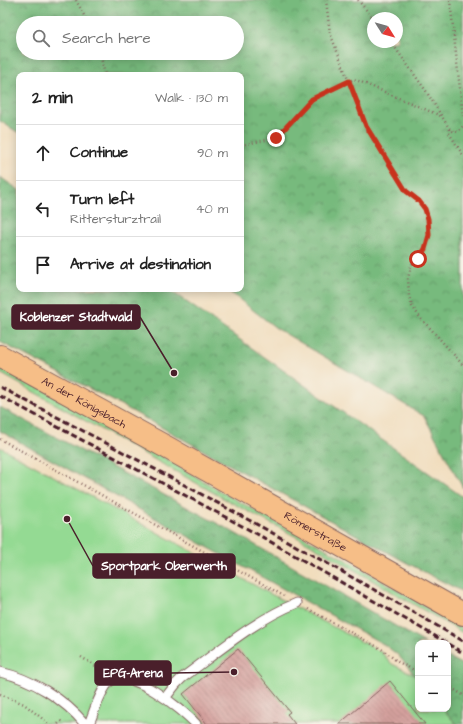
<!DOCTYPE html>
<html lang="en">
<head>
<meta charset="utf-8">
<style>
	body { margin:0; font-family:"Architects Daughter",sans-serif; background:#f6f6f6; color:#222 }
	.controls { position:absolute; right:12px; bottom:12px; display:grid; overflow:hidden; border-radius:8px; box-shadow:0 2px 10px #0003 }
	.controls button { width:36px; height:36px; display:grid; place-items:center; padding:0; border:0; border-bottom:1px solid #e0e0e0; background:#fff; color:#222; font:20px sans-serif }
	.compass { position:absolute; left:367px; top:12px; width:36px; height:36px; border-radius:50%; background:#fff; box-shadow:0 2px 10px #0003; rotate:127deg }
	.stop { position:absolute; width:12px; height:12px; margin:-9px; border:3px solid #c8321e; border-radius:50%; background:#fff }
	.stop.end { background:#c8321e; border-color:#fff; box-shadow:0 1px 4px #0008 }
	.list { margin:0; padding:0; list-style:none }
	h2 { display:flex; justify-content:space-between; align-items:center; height:52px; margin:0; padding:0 16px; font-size:17px }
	h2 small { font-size:13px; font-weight:400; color:#767676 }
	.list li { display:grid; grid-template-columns:26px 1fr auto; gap:12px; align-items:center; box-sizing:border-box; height:56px; padding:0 16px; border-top:1px solid #e0e0e0 }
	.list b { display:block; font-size:15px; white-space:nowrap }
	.list p { margin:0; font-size:13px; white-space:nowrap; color:#767676 }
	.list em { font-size:13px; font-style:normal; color:#767676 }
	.icon { flex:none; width:22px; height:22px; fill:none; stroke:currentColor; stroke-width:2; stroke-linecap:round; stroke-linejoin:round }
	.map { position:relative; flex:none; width:463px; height:724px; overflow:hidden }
	.search { position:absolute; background:#fff; box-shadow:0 2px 10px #0003; left:16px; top:16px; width:228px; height:44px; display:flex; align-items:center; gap:10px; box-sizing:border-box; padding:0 14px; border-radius:22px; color:#767676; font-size:15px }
	.panel { position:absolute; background:#fff; box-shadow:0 2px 10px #0003; left:16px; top:72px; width:228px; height:220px; border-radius:8px }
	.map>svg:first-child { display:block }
	.grass { fill:url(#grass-dots); stroke:#6f7c5f }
	.forest { fill:url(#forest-crowns); stroke:#606c54; fill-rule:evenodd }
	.garden { fill:#94da93; stroke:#6f7c5f }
	.building { fill:url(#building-back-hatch) }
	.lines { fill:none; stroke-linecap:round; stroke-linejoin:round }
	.service-casing { stroke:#84625e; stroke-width:11 }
	.primary-casing { stroke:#84625e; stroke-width:24 }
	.path { stroke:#84625e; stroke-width:2.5; stroke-dasharray:1 3; stroke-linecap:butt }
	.service { stroke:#fff; stroke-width:9 }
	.primary { stroke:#f6be87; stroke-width:22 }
	.rail { stroke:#4a1f2b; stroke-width:3; stroke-dasharray:6 3; stroke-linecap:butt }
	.route { stroke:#c8321e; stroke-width:5 }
	.labels { text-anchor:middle; stroke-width:3; stroke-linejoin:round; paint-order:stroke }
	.street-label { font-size:11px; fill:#4a1f2b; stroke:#f7f3e8 }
	.leader { fill:none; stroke:#4a1f2b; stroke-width:1.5 }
	.callout-dot { fill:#4a1f2b; stroke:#f7f3e8; stroke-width:1.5 }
	.callout { fill:#4a1f2b; stroke:#4a1f2b; stroke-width:1.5 }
	.callout-label { font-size:12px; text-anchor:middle; font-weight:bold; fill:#fff }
</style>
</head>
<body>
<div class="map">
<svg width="463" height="724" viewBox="0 0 463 724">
	<defs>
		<pattern id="grass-dots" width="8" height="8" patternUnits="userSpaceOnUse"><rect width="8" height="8" fill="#94da93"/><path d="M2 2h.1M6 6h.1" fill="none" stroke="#81bb7f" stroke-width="1.8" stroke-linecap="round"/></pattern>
		<pattern id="forest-crowns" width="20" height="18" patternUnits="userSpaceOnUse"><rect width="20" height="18" fill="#77ba7d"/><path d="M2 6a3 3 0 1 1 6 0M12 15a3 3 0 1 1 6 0" fill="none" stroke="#649767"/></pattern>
		<pattern id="building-back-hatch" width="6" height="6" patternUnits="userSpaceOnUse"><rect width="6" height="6" fill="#d4a09d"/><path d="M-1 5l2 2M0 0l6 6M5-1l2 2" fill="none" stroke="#ae8280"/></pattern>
	</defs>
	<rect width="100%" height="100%" fill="#f7f3e8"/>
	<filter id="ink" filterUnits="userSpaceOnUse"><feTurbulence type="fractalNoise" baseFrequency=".025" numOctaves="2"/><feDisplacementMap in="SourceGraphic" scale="8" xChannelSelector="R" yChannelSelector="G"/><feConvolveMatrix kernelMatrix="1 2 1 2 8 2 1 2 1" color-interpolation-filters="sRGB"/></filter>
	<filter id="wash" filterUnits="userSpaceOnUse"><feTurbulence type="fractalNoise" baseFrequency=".012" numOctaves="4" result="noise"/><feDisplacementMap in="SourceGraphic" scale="16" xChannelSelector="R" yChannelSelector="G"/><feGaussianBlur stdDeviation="0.9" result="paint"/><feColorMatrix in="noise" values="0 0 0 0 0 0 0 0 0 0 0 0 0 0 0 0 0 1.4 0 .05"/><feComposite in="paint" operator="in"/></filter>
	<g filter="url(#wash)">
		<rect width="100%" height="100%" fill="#f1ddbd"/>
		<path class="grass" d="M0 366 94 416 225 494 359 567 463 629V633L308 543 223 498 0 373Z"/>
		<path class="forest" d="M0 0H463V488L424 416 276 328 226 289H241V75H19V133L0 121ZM373 18H397V42H373ZM23 23H237V53H23Z
			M0 177 19 190V289H168L463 497V592L409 564 121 405 0 342Z
			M0 407 226 528 425 643H418V679L398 655 385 645 160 521 0 431Z
			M448 657 463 665V724H456L443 709H448Z"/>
		<path class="garden" d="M0 447 267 592 381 652 392 664 413 674 418 679V709H443L456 724H0Z"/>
		<g id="blocks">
			<path class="building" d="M238 649 290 712 287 714 295 724H207L183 694Z
				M390 681 425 724H339Z"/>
		</g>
	</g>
	<g filter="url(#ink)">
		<use href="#blocks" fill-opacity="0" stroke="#84625e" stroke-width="1"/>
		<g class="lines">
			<defs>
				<path id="service" d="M0 672C32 679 64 699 85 724
					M165 698 176 684 182 678C219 651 255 620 297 603
					M89 724C94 712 100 691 109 682 128 665 183 710 196 724"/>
				<g id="primary">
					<path id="s1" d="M0 356 168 448 463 614"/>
				</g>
			</defs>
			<use href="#service" class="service-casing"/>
			<use href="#primary" class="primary-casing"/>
			<path class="path" d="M76 0 88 23
				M326 0 330 33 366 126 406 191 419 201 425 209 428 219 429 235 427 243 422 255 411 265 408 279 409 296 412 306 421 319 430 328 463 365
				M358 0 373 18
				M450 0 463 116
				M391 42 426 91 449 128 453 131 458 132 463 126
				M100 53 105 75
				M449 129V133L463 155
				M241 145 276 138 312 99 354 79 441 116
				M0 439 284 596
				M308 609 383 650 398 662 418 672
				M81 657 104 671
				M448 686 463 695
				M0 694 24 704 49 724
				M58 724 64 719"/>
			<use href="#service" class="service"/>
			<use href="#primary" class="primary"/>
			<path class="rail" d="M0 387C156 469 311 552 463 641
				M0 396 257 534 447 643
				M448 644 463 653"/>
		</g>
	</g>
	<g class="lines" filter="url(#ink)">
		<path class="route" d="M276 138 312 99 349 81 366 126 406 191 419 201 425 209 428 219 429 235 425 249 418 259"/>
	</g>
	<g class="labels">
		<g class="street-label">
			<text dy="4" stroke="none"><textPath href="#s1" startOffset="96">An der Königsbach</textPath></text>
			<text dy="4" stroke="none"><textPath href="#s1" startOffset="361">Römerstraße</textPath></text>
		</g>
	</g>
	<path class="leader" d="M174 373L140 317M67 519L93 566M234 672L171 673"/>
	<g class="callout-dot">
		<circle cx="174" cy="373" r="4"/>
		<circle cx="67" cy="519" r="4"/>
		<circle cx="234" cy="672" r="4"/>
	</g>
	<g class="callout">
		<rect x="12" y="305" width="128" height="24" rx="4"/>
		<rect x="93" y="554" width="142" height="24" rx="4"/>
		<rect x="95" y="661" width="76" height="24" rx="4"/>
	</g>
	<g class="callout-label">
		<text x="76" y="321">Koblenzer Stadtwald</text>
		<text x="164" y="570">Sportpark Oberwerth</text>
		<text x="133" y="677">EPG-Arena</text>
	</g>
</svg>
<div class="controls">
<button>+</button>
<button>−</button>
</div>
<svg class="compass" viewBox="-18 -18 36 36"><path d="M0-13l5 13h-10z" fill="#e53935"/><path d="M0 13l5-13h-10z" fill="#767676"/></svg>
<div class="stop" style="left:418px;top:259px"></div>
<div class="stop end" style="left:276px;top:138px"></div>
<div class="search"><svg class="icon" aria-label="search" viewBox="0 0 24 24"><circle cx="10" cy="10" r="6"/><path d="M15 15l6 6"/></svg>Search here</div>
<section class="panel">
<h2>2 min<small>Walk · 130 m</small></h2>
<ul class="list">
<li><svg class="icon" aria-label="ahead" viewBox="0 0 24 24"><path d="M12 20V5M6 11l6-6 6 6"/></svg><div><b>Continue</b></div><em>90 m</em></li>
<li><svg class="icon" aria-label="left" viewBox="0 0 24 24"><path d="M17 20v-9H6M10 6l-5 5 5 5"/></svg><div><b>Turn left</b><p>Rittersturztrail</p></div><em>40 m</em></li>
<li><svg class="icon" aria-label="arrive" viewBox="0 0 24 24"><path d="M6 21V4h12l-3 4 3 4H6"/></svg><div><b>Arrive at destination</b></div></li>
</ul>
</section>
</div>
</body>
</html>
